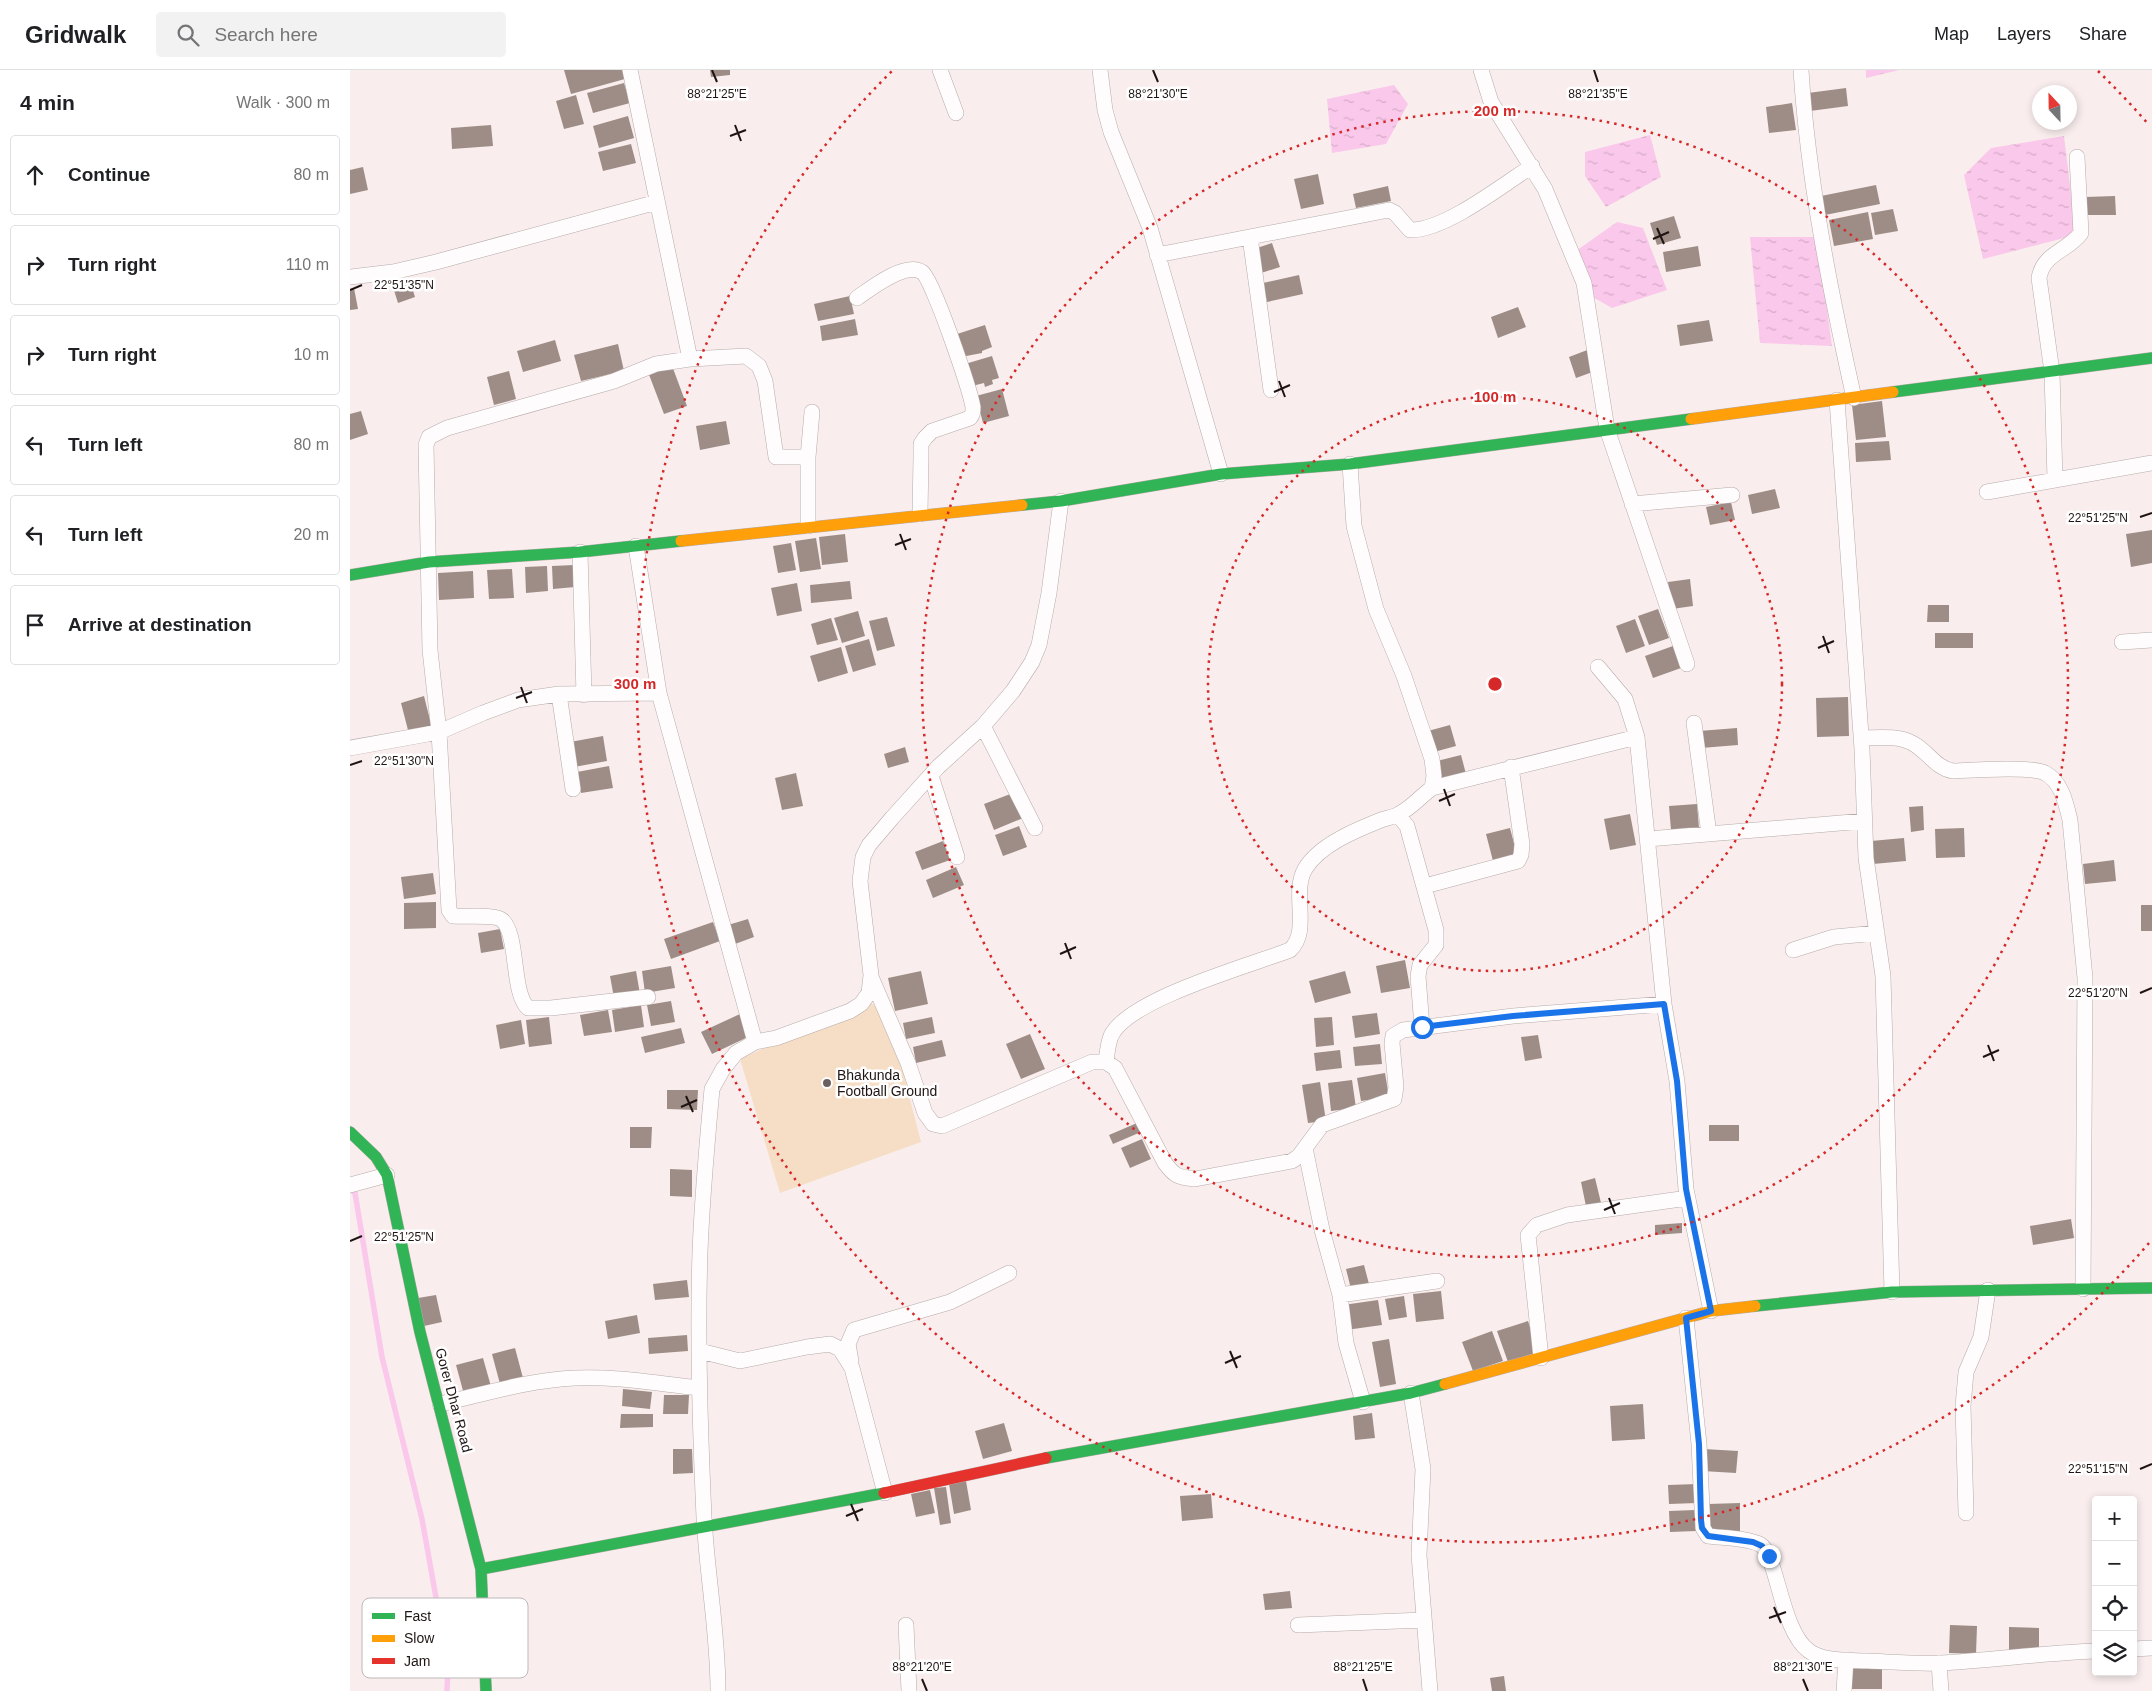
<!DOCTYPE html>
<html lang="en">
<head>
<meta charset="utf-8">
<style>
	body { margin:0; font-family:Helvetica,sans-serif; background:#f2f2f2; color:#202124 }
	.controls { position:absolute; right:15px; bottom:15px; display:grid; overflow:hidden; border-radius:5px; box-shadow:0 2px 8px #0003 }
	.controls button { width:45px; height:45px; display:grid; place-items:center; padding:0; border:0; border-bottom:1px solid #e0e0e0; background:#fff; color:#202124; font:25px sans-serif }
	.compass { position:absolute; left:1682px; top:15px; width:45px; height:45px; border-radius:50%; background:#fff; box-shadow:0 2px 8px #0003; rotate:338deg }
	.stop { position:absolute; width:15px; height:15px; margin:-11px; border:4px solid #1a73e8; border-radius:50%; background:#fff }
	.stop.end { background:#1a73e8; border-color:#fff; box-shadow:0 1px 5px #0008 }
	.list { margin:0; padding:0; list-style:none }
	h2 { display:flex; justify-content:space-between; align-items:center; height:65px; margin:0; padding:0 20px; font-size:21px }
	h2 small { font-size:16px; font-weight:400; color:#757577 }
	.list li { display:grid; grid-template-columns:32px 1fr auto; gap:15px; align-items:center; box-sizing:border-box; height:80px; margin:0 10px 10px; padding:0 10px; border:1px solid #e0e0e0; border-radius:5px }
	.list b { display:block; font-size:19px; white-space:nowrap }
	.list em { font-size:16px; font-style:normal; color:#757577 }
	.icon { flex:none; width:28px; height:28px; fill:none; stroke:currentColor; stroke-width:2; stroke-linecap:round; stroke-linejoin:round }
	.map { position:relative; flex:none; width:1802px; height:1621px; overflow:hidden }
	header { display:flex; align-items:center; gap:30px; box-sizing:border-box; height:70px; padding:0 25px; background:#fff; border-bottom:1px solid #e0e0e0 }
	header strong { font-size:24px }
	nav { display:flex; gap:28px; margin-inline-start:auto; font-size:18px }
	.search { width:350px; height:45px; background:#f2f2f2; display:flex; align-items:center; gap:12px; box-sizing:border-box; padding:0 18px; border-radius:5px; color:#757577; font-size:19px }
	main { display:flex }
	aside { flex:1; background:#fff }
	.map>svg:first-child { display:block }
	.garden { fill:#f6dec6 }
	.water { fill:url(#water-ripples) }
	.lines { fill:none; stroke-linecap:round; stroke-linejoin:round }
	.stream { stroke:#fac8ea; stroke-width:5.5 }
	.building { fill:#9e8d86 }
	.street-casing { stroke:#b6abaa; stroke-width:16 }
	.fast-casing { stroke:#b6abaa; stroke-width:12 }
	.slow-casing { stroke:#b6abaa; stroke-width:12 }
	.jam-casing { stroke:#b6abaa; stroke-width:12 }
	.street { stroke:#fefcfc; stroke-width:15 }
	.fast { stroke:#30b455; stroke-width:11 }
	.slow { stroke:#ff9f0a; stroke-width:11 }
	.jam { stroke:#e5322d; stroke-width:11 }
	.route { stroke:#1a73e8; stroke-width:6 }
	.ticks { fill:none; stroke:#1f1413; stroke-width:2 }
	.ring { fill:none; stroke:#d62828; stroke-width:2.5; stroke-dasharray:2.5 5 }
	.poi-dot { fill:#6b605f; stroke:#fff; stroke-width:2 }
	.labels { text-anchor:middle; stroke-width:5; stroke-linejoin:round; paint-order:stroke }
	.poi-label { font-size:14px; fill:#1f1413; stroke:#fff; text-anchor:start }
	.street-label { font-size:14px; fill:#1f1413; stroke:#fff }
	.key { fill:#fff; stroke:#bcb8b8; stroke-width:1 }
	.key-label { font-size:14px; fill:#1f1413 }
	.ticks-label { font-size:12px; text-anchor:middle; fill:#1f1413; stroke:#fff; stroke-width:5; stroke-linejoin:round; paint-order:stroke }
	.centre { fill:#d62828; stroke:#fff; stroke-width:2.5 }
	.ring-label { font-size:15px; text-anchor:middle; font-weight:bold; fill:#d62828; stroke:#fff; stroke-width:5; stroke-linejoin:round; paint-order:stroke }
</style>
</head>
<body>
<header>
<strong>Gridwalk</strong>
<div class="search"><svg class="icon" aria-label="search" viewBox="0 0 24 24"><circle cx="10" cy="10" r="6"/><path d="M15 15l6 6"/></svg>Search here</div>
<nav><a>Map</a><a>Layers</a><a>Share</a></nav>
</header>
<main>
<aside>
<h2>4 min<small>Walk · 300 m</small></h2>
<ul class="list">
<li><svg class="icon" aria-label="ahead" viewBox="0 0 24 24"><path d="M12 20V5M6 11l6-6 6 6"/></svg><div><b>Continue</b></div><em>80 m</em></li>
<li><svg class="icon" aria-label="right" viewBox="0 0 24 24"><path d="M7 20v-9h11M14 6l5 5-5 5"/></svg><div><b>Turn right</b></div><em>110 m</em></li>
<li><svg class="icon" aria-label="right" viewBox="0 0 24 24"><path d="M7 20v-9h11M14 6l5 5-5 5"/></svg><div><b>Turn right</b></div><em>10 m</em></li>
<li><svg class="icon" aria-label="left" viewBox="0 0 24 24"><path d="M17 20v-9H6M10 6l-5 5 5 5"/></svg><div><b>Turn left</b></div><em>80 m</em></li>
<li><svg class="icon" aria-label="left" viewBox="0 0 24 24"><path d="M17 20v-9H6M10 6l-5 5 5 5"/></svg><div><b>Turn left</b></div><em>20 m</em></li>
<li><svg class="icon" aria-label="arrive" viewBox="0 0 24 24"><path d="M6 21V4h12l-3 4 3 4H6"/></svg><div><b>Arrive at destination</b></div></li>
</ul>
</aside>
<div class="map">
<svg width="1802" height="1621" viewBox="0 0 1802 1621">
	<defs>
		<pattern id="water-ripples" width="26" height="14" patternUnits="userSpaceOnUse" patternTransform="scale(1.25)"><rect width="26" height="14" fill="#fac8ea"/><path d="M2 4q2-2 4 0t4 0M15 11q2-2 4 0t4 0" fill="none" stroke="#d6abc8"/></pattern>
	</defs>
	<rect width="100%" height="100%" fill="#f9eeed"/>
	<path class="garden" d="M509 928 517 929 529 940 537 964 551 994 571 1072 430 1123 390 989 428 972 495 934Z"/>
	<path class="water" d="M1516 0H1549L1516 8Z
		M1044 15 1058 34 1036 74 982 83 977 29Z
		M1300 65 1311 107 1256 137 1235 106V82Z
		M1714 66 1726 165 1633 189 1614 105 1641 78Z
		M1267 152 1293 158 1317 220 1262 238 1234 222 1223 183Z
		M1400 167H1467L1482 276 1410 273Z"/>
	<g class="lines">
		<path class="stream" d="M0 1119 5 1123 32 1287 72 1449 98 1595 97 1621"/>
	</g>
	<path class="building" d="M214 0H280L282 7 221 24Z
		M360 0H380V5L361 7Z
		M274 13 280 33 243 43 237 23Z
		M1496 18 1498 36 1460 41 1458 23Z
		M226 25 234 54 214 59 206 31Z
		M1442 33 1446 60 1419 63 1416 37Z
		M278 46 284 68 249 78 243 56Z
		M141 55 143 76 102 79 101 58Z
		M281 74 286 93 253 101 248 82Z
		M13 97 18 120 0 124V100Z
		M968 104 974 134 951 139 944 109Z
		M1526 115 1530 134 1475 145 1471 126Z
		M1038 116 1041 131 1006 138 1003 124Z
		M1765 126 1766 145H1736L1735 127Z
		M1543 139 1548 161 1525 165 1521 143Z
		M1518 142 1523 169 1484 176 1479 150Z
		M1324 146 1331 168 1307 175 1300 153Z
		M922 173 930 197 911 203 904 179Z
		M1348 176 1351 196 1316 202 1313 182Z
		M949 205 953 224 917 232 913 213Z
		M59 208 65 227 48 233 42 214Z
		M4 218 8 239 0 240V219Z
		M500 226 504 244 468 251 464 234Z
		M1168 237 1176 257 1148 268 1141 247Z
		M505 249 508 265 472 271 470 256Z
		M1359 250 1363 271 1330 276 1327 255Z
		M635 255 642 277 632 281V283L611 287 604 265Z
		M205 270 211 291 173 302 167 281Z
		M268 274 274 301 231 311 224 285Z
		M1240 279 1248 300 1226 308 1219 287Z
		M642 286 649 308 642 310 643 314 635 317 634 313 622 316 615 294Z
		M321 293 337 336 314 344 298 302Z
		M159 301 166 329 144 335 137 307Z
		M652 319 659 346 633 353 626 326Z
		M1532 331 1536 367 1506 370 1502 335Z
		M11 341 18 364 0 370V344Z
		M376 351 380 374 350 380 346 356Z
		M1539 371 1541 390 1506 392 1505 373Z
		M1425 419 1430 438 1402 444 1398 425Z
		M1381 432 1385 450 1360 455 1356 437Z
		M1802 460V493L1781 497 1776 464Z
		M495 464 498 492 472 495 469 467Z
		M466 468 471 499 450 502 445 471Z
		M441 473 446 500 428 503 423 476Z
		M224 495 225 517 203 519 202 496Z
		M197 496 198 521 176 523 175 497Z
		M162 499 164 528 139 529 137 500Z
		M123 501 124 528 89 530 88 503Z
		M1340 509 1343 536 1322 539 1318 512Z
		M500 511 502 529 461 533 460 515Z
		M447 513 452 541 427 546 421 518Z
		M1578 535H1599V552H1577Z
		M1308 539 1319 568 1299 575 1288 546Z
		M508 541 515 566 492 573 484 548Z
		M537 547 545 576 527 581 519 551Z
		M481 548 488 570 467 575 461 554Z
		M1285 549 1295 576 1276 583 1266 556Z
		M1585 563H1623V578H1585Z
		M519 569 526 595 503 602 495 576Z
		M1323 576 1331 598 1303 608 1295 586Z
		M491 577 498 603 468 612 460 586Z
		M74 626 82 658 59 664 51 633Z
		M1498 627 1499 666 1467 667 1466 628Z
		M1100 655 1106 676 1084 682 1078 661Z
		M1387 658 1388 675 1351 678 1349 661Z
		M253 666 257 691 224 697 220 672Z
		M555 677 559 692 538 698 534 684Z
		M1111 685 1116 704 1092 710 1087 691Z
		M259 696 263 718 231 723 227 702Z
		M446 703 453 736 432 740 425 708Z
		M663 723 673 748 644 760 634 734Z
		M1347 734 1349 758 1321 760 1319 736Z
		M1573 736 1574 760 1561 762 1559 737Z
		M1280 744 1286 775 1260 780 1254 749Z
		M669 756 677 777 653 786 645 765Z
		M1160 758 1167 785 1143 791 1136 764Z
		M1614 758 1615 787 1586 788 1585 759Z
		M1554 768 1556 791 1523 794 1521 771Z
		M593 771 600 790 572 800 565 782Z
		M1764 790 1766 811 1735 814 1733 794Z
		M606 797 614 815 583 828 576 810Z
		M83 803 86 824 54 829 51 807Z
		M86 832V858L54 859V833Z
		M1791 835H1802V861H1791Z
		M398 849 404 867 385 874 378 855Z
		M363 852 370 871 321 889 314 869Z
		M150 859 154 879 131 883 128 863Z
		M1055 890 1060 918 1031 923 1026 896Z
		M321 896 325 918 295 923 292 901Z
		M286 901 290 924 264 928 260 906Z
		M571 901 578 934 545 941 538 908Z
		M995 901 1001 923 965 933 959 911Z
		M321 931 325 952 301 956 297 935Z
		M291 935 294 957 265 962 262 940Z
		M258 940 262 962 234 966 230 945Z
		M1027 943 1030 964 1005 968 1002 946Z
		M390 944 400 966 362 984 351 962Z
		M199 947 202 974 179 977 176 950Z
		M582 947 585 963 556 969 553 953Z
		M982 947 984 975 966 977 964 948Z
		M171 950 175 974 150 979 146 955Z
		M331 958 335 973 295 983 291 967Z
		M680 964 695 999 671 1009 656 974Z
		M1188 965 1192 988 1175 991 1171 967Z
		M592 970 596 986 566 993 563 977Z
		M1030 974 1032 994 1005 996 1003 977Z
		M990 980 992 998 966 1001 964 983Z
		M1035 1003 1039 1027 1011 1031 1007 1008Z
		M1002 1010 1006 1038 981 1041 978 1013Z
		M970 1012 976 1051 958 1053 952 1015Z
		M317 1020H348L347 1040 317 1039Z
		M787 1053 791 1062 763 1074 759 1065Z
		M1359 1055H1389V1071H1359Z
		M280 1057H302L301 1078H280Z
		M792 1069 801 1089 780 1098 771 1078Z
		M320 1099 342 1100V1127L320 1126Z
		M1245 1108 1252 1137 1237 1141 1231 1112Z
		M1721 1149 1724 1168 1683 1175 1680 1156Z
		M1332 1153V1163L1305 1165V1155Z
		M1014 1195 1019 1214 1001 1219 996 1199Z
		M337 1210 339 1227 305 1230 303 1214Z
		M1091 1221 1094 1249 1066 1252 1063 1224Z
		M86 1225 92 1252 74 1256 68 1228Z
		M1054 1226 1057 1247 1039 1250 1035 1229Z
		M1028 1230 1032 1255 996 1260 993 1235Z
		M287 1245 290 1263 258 1269 255 1251Z
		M1178 1251 1188 1282 1158 1292 1147 1261Z
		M1142 1261 1153 1291 1123 1301 1112 1272Z
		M337 1265 338 1281 299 1284 298 1268Z
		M1039 1269 1046 1314 1030 1317 1022 1272Z
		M165 1278 173 1308 150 1314 142 1284Z
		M133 1288 142 1320 115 1328 106 1295Z
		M273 1319 302 1322 300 1339 272 1336Z
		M314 1325H339L338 1344H313Z
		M1293 1334 1295 1369 1262 1371 1260 1336Z
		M1022 1343 1025 1368 1005 1370 1003 1346Z
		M271 1344H303V1357L270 1358Z
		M654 1353 662 1381 633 1389 625 1361Z
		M323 1379H342L343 1403 323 1404Z
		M1354 1379 1388 1381 1386 1403 1352 1401Z
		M616 1411 621 1440 604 1444 599 1414Z
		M1347 1414V1433L1319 1434 1318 1415Z
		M596 1417 601 1453 590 1455 584 1418Z
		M580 1420 585 1443 566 1447 561 1424Z
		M861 1424 863 1448 832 1451 830 1426Z
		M1390 1433V1461L1359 1462 1358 1434Z
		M1345 1440 1346 1461 1320 1462 1319 1441Z
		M940 1521 942 1538 915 1540 913 1524Z
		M1600 1555 1627 1556 1626 1584 1599 1583Z
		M1659 1557 1689 1558V1582L1659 1584Z
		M1498 1598H1532V1619H1498Z
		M1154 1606 1156 1621H1142L1140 1608Z"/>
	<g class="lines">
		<defs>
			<path id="street" d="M280 0 340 289
				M590 0 606 43
				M750 0 755 40 761 62 800 158 871 404
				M1131 0 1141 32 1195 119 1234 213 1257 359 1337 594
				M1451 0C1458 110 1480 220 1504 328
				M900 167 921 320
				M807 185 1039 140 1045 143 1060 160C1094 161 1153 115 1182 96
				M0 207 43 202 86 192 307 132
				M507 228C520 219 555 191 572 202 583 209 620 320 623 337 623 342 623 344 620 348L582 361 575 368 571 374V387L570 444
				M1487 330 1512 679 1516 788 1533 906 1542 1222
				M458 387 462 342
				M1705 410 1702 302 1689 208C1693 183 1718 181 1731 163L1727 87
				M1637 422 1802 393
				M1282 434 1382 425
				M286 476 309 623 405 972
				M230 482 234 625
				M1772 572 1802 570
				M1248 597 1275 629 1287 667 1314 934 1327 1011 1336 1119 1361 1241
				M209 624 223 719
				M1344 653 1359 764
				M633 656 685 758
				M1511 668C1527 668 1547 665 1562 673 1578 681 1585 698 1603 701 1623 700 1680 696 1695 703 1712 712 1716 734 1720 750L1735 908 1733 1219
				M0 678 89 662 133 643 168 630 209 624 309 623
				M581 706 607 787
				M1082 718 1287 667
				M1048 745 1057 756 1086 860V875L1070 895 1068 906 1072 957
				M1298 769 1514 751
				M1075 816 1168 791 1171 785 1172 774 1161 697
				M1443 880 1484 867 1527 863
				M521 907 558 993 575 1043 583 1054 592 1056 742 992H756L765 998 815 1093C825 1107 829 1107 845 1109L942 1091 949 1086 972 1055 1044 1029 1046 1017 1042 973 1043 966 1053 960 1163 946 1314 934
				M298 927 201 938H178C161 922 169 865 152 850 145 844 114 847 103 846L99 840 89 662 80 580 76 375 79 367 97 358 264 311 306 294 340 289 396 286 409 296 415 311 426 387H458V456
				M756 992C757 984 758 973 761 966 778 929 901 895 940 880 961 861 941 823 955 799 969 775 1006 760 1031 750 1036 748 1044 747 1049 744 1061 738 1071 726 1082 718L1084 706 1082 689 1054 606 1026 539 1004 456 1000 394
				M955 1078 972 1160 990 1225 996 1273 1013 1332
				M0 1115 37 1105
				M990 1225 1087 1211
				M1336 1248 1349 1374 1353 1458 1358 1466C1373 1468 1399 1468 1411 1475 1427 1485 1431 1561 1459 1581 1474 1592 1499 1590 1518 1591 1542 1592 1566 1594 1590 1593 1642 1590 1694 1583 1746 1581
				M350 1281 390 1291 457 1277 480 1274 490 1279 502 1298 535 1423
				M1191 1288 1178 1165 1187 1155 1217 1145 1338 1128
				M501 1291 498 1274 504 1260 600 1232 659 1203
				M1061 1323 1073 1399 1069 1485 1080 1621
				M90 1334C134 1324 179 1310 225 1308 266 1306 309 1314 350 1318
				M1616 1443 1613 1336 1616 1302 1631 1267 1638 1220
				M556 1555 559 1621
				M948 1555 1074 1550
				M1783 1579 1802 1578
				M1589 1593 1591 1621
				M368 1621C368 1563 357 1505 354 1447 350 1359 347 1270 350 1182 352 1128 357 1073 362 1019L373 999 386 983 405 972 426 968 500 941 511 934 519 923 521 905 510 811 513 787 519 775 542 748 588 697 633 656 663 621 682 592 689 575 699 523 711 431
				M1494 1621 1496 1590"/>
			<path id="fast" d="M1543 322 1802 288
				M672 435 711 431 871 404 1000 394 1341 349
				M0 505 79 492 230 482 331 471
				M0 1062 26 1087 37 1105 70 1262 131 1499 136 1621
				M1405 1236 1542 1222 1802 1218
				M696 1388 1061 1323 1095 1314
				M131 1499 534 1423"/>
			<path id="slow" d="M1341 349 1543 322
				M331 471 672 435
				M1095 1314 1361 1241 1405 1236"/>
			<path id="jam" d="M534 1423 696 1388"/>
		</defs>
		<use href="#street" class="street-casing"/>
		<use href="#fast" class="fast-casing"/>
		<use href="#slow" class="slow-casing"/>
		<use href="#jam" class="jam-casing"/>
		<use href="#street" class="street"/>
		<use href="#fast" class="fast"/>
		<use href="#slow" class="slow"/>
		<use href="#jam" class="jam"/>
	</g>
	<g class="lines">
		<path class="route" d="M1072 957 1163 946 1314 934 1327 1011 1336 1119 1361 1241 1336 1248 1349 1374 1351 1450 1352 1458 1358 1466 1403 1472 1412 1476 1419 1486"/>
	</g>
	<path class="ticks" d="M362 0 367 12M803 0 808 12M1244 0 1248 12M385 55 391 71M380 66 396 60M1307 158 1314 174M1303 169 1319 162M0 220 12 215M929 311 935 327M924 322 940 315M1790 447 1802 443M550 464 556 480M545 475 561 469M1473 566 1479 583M1468 578 1484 571M171 617 177 633M166 628 182 622M0 695 12 691M1094 719 1100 736M1089 731 1105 724M715 873 721 889M710 884 726 877M1790 923 1802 918M1638 975 1644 991M1633 987 1649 980M336 1026 343 1042M331 1037 347 1030M1259 1128 1265 1144M1254 1140 1270 1133M0 1171 12 1166M880 1281 887 1298M875 1293 891 1286M1790 1399 1802 1394M501 1434 508 1451M496 1446 513 1439M1424 1537 1431 1553M1419 1548 1436 1542M572 1609 577 1621M1013 1609 1017 1621M1453 1609 1458 1621"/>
	<g class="ring">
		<circle cx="1145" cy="614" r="287"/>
		<circle cx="1145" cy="614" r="573"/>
		<path d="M1799 1173A860 860 0 1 1 542 1M1748 1A860 860 0 0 1 1799 55"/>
	</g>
	<circle class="poi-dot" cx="477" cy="1013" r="5"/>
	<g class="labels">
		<g class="poi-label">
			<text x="487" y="1010">Bhakunda<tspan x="487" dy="16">Football Ground</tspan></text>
		</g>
		<g class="street-label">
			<text transform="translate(104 1330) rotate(75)" y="5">Gorer Dhar Road</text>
		</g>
	</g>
	<rect x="12" y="1528" width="166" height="80" rx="8" class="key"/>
	<rect x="22" y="1543" width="23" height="6" fill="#30b455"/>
	<rect x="22" y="1565" width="23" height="7" fill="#ff9f0a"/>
	<rect x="22" y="1588" width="23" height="6" fill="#e5322d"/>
	<g class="key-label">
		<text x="54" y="1551">Fast</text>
		<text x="54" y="1573">Slow</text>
		<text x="54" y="1596">Jam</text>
	</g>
	<g class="ticks-label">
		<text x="367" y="28">88°21'25"E</text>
		<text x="808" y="28">88°21'30"E</text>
		<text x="1248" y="28">88°21'35"E</text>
		<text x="54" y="219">22°51'35"N</text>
		<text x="1748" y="452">22°51'25"N</text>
		<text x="54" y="695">22°51'30"N</text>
		<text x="1748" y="927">22°51'20"N</text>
		<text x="54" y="1171">22°51'25"N</text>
		<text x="1748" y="1403">22°51'15"N</text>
		<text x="572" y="1601">88°21'20"E</text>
		<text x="1013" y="1601">88°21'25"E</text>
		<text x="1453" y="1601">88°21'30"E</text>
	</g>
	<circle cx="1145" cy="614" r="8" class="centre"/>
	<g class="ring-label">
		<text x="1145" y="46">200 m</text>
		<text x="1145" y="332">100 m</text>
		<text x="285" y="619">300 m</text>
	</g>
</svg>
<div class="controls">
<button>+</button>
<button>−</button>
<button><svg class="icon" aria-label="locate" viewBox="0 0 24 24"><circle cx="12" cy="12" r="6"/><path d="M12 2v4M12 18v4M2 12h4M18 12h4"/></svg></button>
<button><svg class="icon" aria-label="layers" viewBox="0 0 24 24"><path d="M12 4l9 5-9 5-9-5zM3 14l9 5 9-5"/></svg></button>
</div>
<svg class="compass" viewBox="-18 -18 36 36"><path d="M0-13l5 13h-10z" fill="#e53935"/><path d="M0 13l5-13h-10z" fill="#757577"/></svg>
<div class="stop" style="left:1072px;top:957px"></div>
<div class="stop end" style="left:1419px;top:1486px"></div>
</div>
</main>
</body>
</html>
